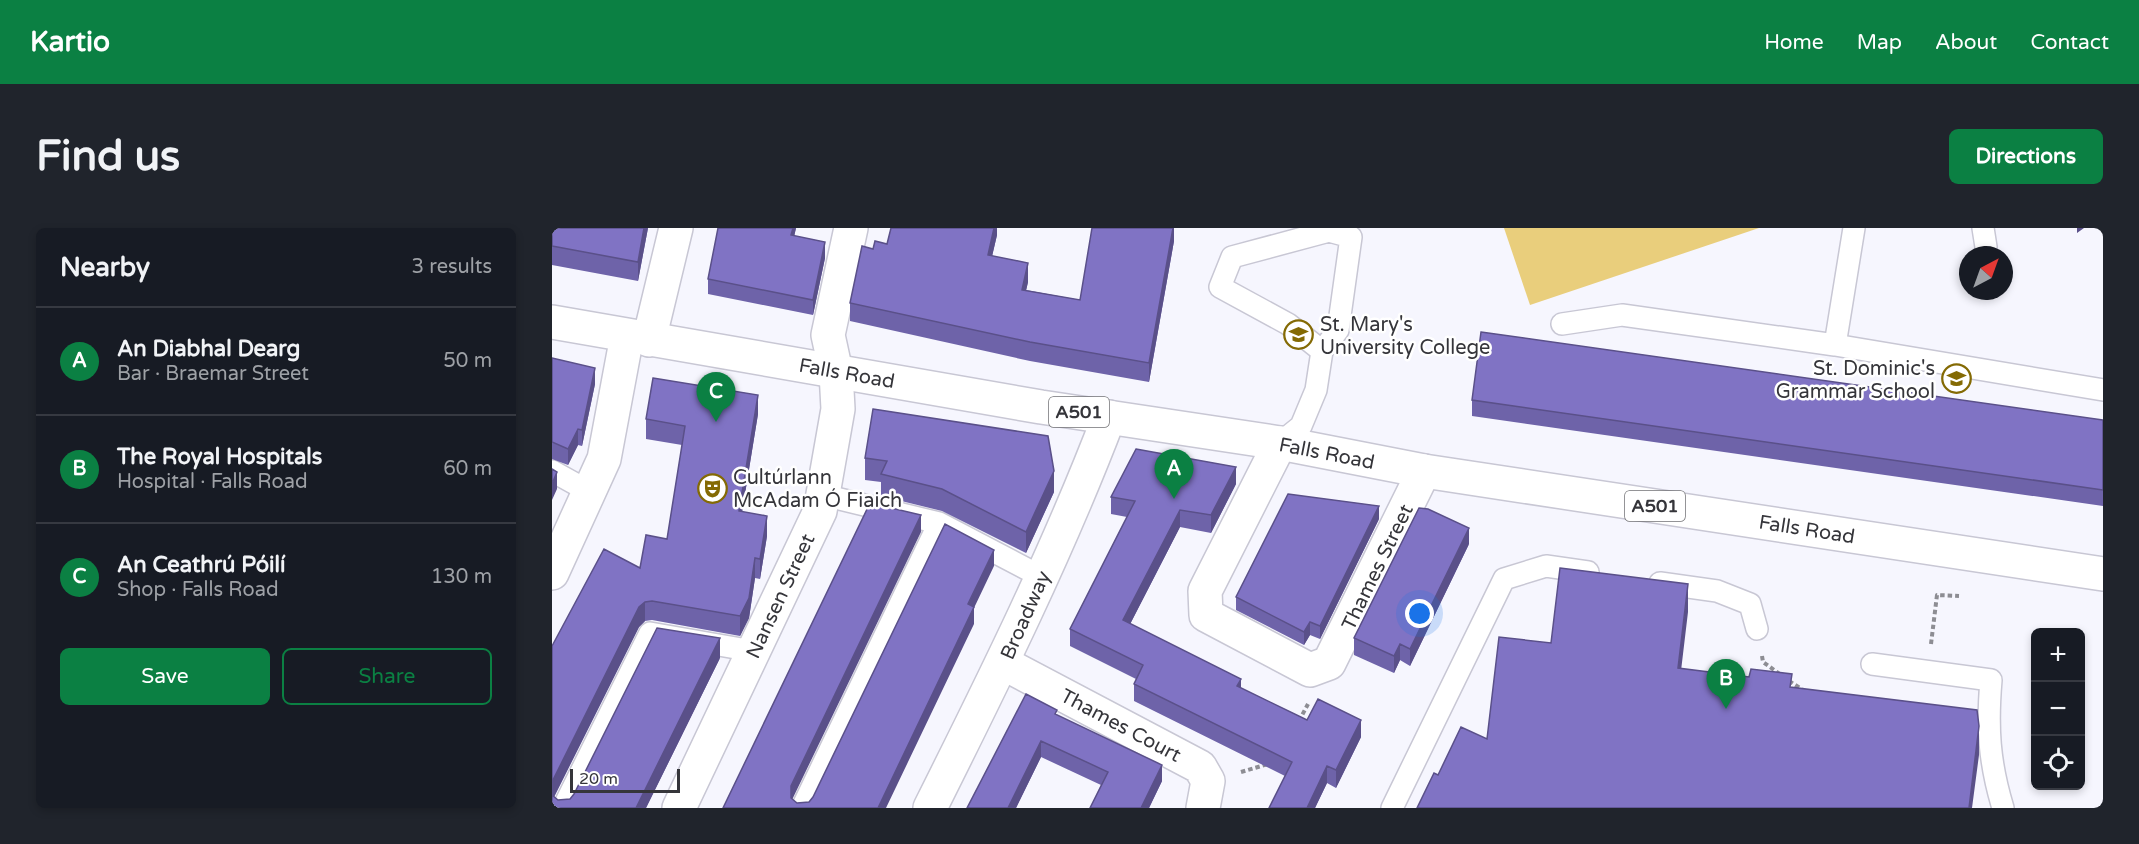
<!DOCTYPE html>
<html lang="en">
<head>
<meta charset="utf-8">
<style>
	body { margin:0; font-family:"Varela Round",sans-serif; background:#20242c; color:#f1f3f6 }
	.controls { position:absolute; right:18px; bottom:18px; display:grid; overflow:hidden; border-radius:9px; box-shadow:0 3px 9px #0003 }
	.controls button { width:54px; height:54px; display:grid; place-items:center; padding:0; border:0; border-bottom:2px solid #363941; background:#171b24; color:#f1f3f6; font:30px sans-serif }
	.compass { position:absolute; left:1407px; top:18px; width:54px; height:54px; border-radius:50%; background:#171b24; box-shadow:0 3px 9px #0003; rotate:41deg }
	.scale { position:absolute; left:18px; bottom:15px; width:110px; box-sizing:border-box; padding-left:6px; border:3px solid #35353a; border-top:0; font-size:16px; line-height:21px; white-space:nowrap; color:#35353a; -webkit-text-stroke:4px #fff; paint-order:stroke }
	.you { position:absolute; left:868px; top:386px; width:21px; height:21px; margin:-15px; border:4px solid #fff; border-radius:50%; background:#1a73e8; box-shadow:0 0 0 9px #1a73e833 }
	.badge { display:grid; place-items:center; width:39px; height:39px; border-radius:50%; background:#0b8043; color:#fff; font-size:20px; font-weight:700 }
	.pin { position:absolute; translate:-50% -50px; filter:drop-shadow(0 2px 3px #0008) }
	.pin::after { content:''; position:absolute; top:32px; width:21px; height:18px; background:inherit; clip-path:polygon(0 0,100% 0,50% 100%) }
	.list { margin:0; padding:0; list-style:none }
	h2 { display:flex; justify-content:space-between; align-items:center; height:78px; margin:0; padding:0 24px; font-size:26px }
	h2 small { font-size:20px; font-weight:400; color:#9ea1a6 }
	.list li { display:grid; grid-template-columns:39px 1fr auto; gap:18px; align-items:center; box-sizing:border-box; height:108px; padding:0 24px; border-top:2px solid #363941 }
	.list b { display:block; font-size:22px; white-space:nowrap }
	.list p { margin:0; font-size:20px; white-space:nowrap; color:#9ea1a6 }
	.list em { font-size:20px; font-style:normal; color:#9ea1a6 }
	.actions { display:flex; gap:12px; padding:18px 24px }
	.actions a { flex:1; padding:14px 0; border:2px solid #0b8043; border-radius:9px; text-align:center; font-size:21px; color:#0b8043 }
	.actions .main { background:#0b8043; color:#fff }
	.icon { flex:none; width:33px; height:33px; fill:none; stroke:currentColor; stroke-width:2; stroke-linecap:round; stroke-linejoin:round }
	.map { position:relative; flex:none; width:1551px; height:580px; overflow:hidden; border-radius:9px }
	header { display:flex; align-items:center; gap:36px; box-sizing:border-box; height:84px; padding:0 30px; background:#0b8043; color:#fff }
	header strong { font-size:28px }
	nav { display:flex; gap:33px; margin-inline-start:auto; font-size:21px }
	.intro { display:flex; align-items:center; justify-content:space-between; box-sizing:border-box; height:144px; padding:0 36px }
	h1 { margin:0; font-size:42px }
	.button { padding:15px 27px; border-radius:9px; background:#0b8043; color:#fff; font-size:21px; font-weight:700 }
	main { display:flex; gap:36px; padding:0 36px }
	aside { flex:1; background:#171b24; border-radius:9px; box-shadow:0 3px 9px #0003 }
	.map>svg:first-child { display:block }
	.green { fill:#e9ce7c }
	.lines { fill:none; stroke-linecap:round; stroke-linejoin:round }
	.service-casing { stroke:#c8c7d4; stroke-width:24 }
	.minor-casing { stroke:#c8c7d4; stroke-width:36 }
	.tertiary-casing { stroke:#c8c7d4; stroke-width:36 }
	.primary-casing { stroke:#c8c7d4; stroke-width:36 }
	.path { stroke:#8d8d93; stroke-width:4; stroke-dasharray:4.5 3; stroke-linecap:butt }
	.service { stroke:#fff; stroke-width:21 }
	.minor { stroke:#fff; stroke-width:33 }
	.tertiary { stroke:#fff; stroke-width:33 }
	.primary { stroke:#fff; stroke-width:33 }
	.wall { fill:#6e63a9 }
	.shaded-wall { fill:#5a5089 }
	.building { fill:#8073c4; stroke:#5a5089; stroke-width:1.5 }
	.labels { text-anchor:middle; stroke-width:5; stroke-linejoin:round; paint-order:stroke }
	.shield { fill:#fff; stroke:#727275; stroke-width:1.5 }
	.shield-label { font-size:18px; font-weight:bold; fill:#35353a }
	.poi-label { font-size:20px; fill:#35353a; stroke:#fff; text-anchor:start }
	.street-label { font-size:20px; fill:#35353a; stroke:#fff }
</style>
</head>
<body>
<header>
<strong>Kartio</strong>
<nav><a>Home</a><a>Map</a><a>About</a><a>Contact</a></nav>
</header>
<div class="intro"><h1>Find us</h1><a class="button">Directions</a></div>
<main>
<aside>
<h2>Nearby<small>3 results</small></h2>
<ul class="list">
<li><span class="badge">A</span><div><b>An Diabhal Dearg</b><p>Bar · Braemar Street</p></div><em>50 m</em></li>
<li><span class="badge">B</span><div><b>The Royal Hospitals</b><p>Hospital · Falls Road</p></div><em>60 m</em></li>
<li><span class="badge">C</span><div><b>An Ceathrú Póilí</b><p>Shop · Falls Road</p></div><em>130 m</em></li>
</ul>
<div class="actions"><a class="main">Save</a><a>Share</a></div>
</aside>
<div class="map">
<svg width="1551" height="580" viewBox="0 0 1551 580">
	<rect width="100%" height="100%" fill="#f6f6fe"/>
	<path class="green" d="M952 0H1207L978 77Z"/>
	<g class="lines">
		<defs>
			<path id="service" d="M1431 0 1434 19
				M1010 96 1070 87 1283 117 1551 162
				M1283 117 1302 0
				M728 215 749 198 764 162 770 123 786 102 799 9 777 3 680 29 668 59 736 96 770 123
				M0 243 38 264
				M271 267 387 295 490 349
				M1108 355 1165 363 1198 376 1205 401
				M1320 436 1439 452C1435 499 1437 534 1451 580
				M11 580 98 405 201 423
				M250 580 387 295
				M840 580 952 351 994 338 1036 344"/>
			<path id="minor" d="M97 112 124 0
				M728 215 653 363 654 387 758 442 777 435 872 243
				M0 345 52 231 75 108
				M451 435 648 539 656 553 651 580
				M127 580 268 283 286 181 284 144 276 107 299 0"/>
			<path id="tertiary" d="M378 580C442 452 506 323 557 189"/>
			<path id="primary" d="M0 94 489 179 728 215 872 243 1551 346"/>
		</defs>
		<use href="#service" class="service-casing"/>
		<use href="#minor" class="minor-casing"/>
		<use href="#tertiary" class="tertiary-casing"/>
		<use href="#primary" class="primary-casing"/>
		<path class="path" d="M1379 416 1385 367 1407 368
			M1210 428 1211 434 1229 447
			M1237 453 1251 462
			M747 493 756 476
			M689 544 716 536"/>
		<use href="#service" class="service"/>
		<use href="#minor" class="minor"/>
		<use href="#tertiary" class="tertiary"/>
		<use href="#primary" class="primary"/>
	</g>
	<path class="wall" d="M0 0H96L86 53 0 37Z
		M166 0H244L242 8 273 30 261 87 156 66V51Z
		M445 0V7L440 28 476 54 474 62 528 72 622 0V13L597 154 478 133 298 93V75L321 21 335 16Z
		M0 130 43 156 30 218 26 217 16 237 0 231Z
		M920 172 1551 192V278L920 188Z
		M321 181 502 264 474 325 390 283 329 268V254L313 252V230Z
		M206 186 190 284 215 308 208 351 203 350 197 390 188 408 100 392 93 393 87 399 2 569 6 572 18 571 168 430 94 580H0V418L88 340 115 311 130 217 94 211V191Z
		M684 256 659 305 628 299 578 396 689 460 755 492 809 509 784 560 775 555 763 580H717L733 548 582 473V456L584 451 518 418V401L575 289 559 286V269Z
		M827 291 768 411 758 407 752 417 684 382V369Z
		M917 316 858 438 848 432 842 445 802 427V410Z
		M505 487 610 553 597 580H538L549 557 489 529 464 580H415Z"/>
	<path class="shaded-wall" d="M92 0H96L86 53V34Z
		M241 0H244L239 23V7Z
		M442 0H445V7L436 46V27Z
		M621 0H622V13L597 154V135Z
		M1525 0H1532L1525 5Z
		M273 14V30L261 87V72Z
		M476 35V54L470 81V62Z
		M43 140V156L30 218V202Z
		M206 167V186L187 303V283Z
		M26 201V217L16 237V221Z
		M684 239V256L659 305V287Z
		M502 243V264L474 325V304Z
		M5 244V261L0 272V256Z
		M827 278V291L768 411V398Z
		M628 282V299L571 410V392Z
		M369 287V304L239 574V558Z
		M215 288V308L208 351V331Z
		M917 300V316L858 438V421Z
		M442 322V338L422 380V396L334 580H326L416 376Z
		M203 330V350L197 390 188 408V388Z
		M1136 356V384L1126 468V440Z
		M93 374V393L87 399 0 573V554L87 379Z
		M758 394V407L752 417V404Z
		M168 410V430L94 580H84Z
		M848 416V432L842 445V428Z
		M689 451V468L685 458Z
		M809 492V509L784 560V542Z
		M1427 498V527L1420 580H1417Z
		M489 513V529L464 580H456Z
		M610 537V553L597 580H589Z
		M775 538V555L763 580H755Z"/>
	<path class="building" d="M0 0H92L86 34 0 18Z
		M166 0H241L239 7 273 14 261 72 156 51Z
		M339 0H442L436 27 476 35 470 62 528 72 540 0H621L597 135 478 114 298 75 310 18 321 21 323 13 335 16Z
		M929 104 1551 192V262L920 172Z
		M0 130 43 140 30 202 26 201 16 221 0 214Z
		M101 150 206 167 187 283 215 288 208 331 203 330 197 370 188 388 100 373 93 374 87 379 0 554V418L52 321 88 340 94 307 115 311 133 198 94 191Z
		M321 181 496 208 502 243 474 304 390 261 329 246 335 233 313 230Z
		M584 221 684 239 659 287 628 282 571 392 689 451 685 458 755 492 766 471 809 492 784 542 775 538 755 580H717L740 534 582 456 591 437 518 401 583 273 559 269Z
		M0 241 5 244 0 256Z
		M736 266 827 278 768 398 758 394 752 404 684 369Z
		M318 275 369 287 239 558V570L245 575 257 574 261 569 393 296 442 322 416 376 422 379 326 580H171Z
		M867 280 876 281 917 300 858 421 848 416 842 428 802 410Z
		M1008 340 1136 356 1126 440 1197 449 1199 441 1240 446 1238 459 1425 482 1427 498 1417 580H865L882 545 886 547 909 499 935 511 947 409 999 415Z
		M105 400 168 410 84 580H0V564V567L6 572 18 571 22 566Z
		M474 466 505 482 503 486 610 537 589 580H538L556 544 489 513 456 580H415Z"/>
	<defs>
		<symbol id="university-ring" viewBox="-11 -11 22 22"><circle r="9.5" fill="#fff" stroke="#846a04" stroke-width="1.5"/><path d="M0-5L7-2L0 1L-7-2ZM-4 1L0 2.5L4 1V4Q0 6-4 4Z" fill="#846a04"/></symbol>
		<symbol id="school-ring" viewBox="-11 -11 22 22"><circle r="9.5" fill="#fff" stroke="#846a04" stroke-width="1.5"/><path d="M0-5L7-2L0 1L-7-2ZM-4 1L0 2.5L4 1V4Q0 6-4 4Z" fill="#846a04"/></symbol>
		<symbol id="theatre-ring" viewBox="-11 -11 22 22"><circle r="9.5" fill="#fff" stroke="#846a04" stroke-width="1.5"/><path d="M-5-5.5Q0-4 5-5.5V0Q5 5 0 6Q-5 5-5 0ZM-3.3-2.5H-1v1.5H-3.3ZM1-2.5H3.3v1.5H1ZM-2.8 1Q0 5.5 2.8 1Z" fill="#846a04"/></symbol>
	</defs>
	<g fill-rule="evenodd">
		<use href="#university-ring" x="730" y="90" width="33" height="33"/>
		<use href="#school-ring" x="1388" y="134" width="33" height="33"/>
		<use href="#theatre-ring" x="144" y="244" width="33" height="33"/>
	</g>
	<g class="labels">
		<g class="shield">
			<rect x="497" y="169" width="60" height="30" rx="4.5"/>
			<rect x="1073" y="263" width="60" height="30" rx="4.5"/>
		</g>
		<g class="shield-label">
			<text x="527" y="190">A501</text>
			<text x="1103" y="284">A501</text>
		</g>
		<g class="poi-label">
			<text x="768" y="103">St. Mary's<tspan x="768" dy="23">University College</tspan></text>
			<text x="1383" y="147" text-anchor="end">St. Dominic's<tspan x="1383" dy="23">Grammar School</tspan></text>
			<text x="181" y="256">Cultúrlann<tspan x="181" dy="23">McAdam Ó Fiaich</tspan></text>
		</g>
		<g class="street-label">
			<text transform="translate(295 145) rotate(10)" y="7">Falls Road</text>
			<text transform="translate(775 225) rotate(11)" y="7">Falls Road</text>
			<text transform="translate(1255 301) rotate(9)" y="7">Falls Road</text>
			<text transform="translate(825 339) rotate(-64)" y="7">Thames Street</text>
			<text transform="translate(228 368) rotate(-65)" y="7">Nansen Street</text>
			<text transform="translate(473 387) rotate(-66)" y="7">Broadway</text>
			<text transform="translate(569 497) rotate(28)" y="7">Thames Court</text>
		</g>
	</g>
</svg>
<div class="controls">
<button>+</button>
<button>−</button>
<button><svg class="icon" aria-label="locate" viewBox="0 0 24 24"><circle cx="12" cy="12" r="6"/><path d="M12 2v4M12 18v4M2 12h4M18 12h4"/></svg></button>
</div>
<svg class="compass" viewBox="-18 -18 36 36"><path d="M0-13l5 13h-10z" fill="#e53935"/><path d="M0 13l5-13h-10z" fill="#9ea1a6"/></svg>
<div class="scale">20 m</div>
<div class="you"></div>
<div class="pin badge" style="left:622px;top:271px">A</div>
<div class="pin badge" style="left:1174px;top:481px">B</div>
<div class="pin badge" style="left:164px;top:194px">C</div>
</div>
</main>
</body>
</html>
